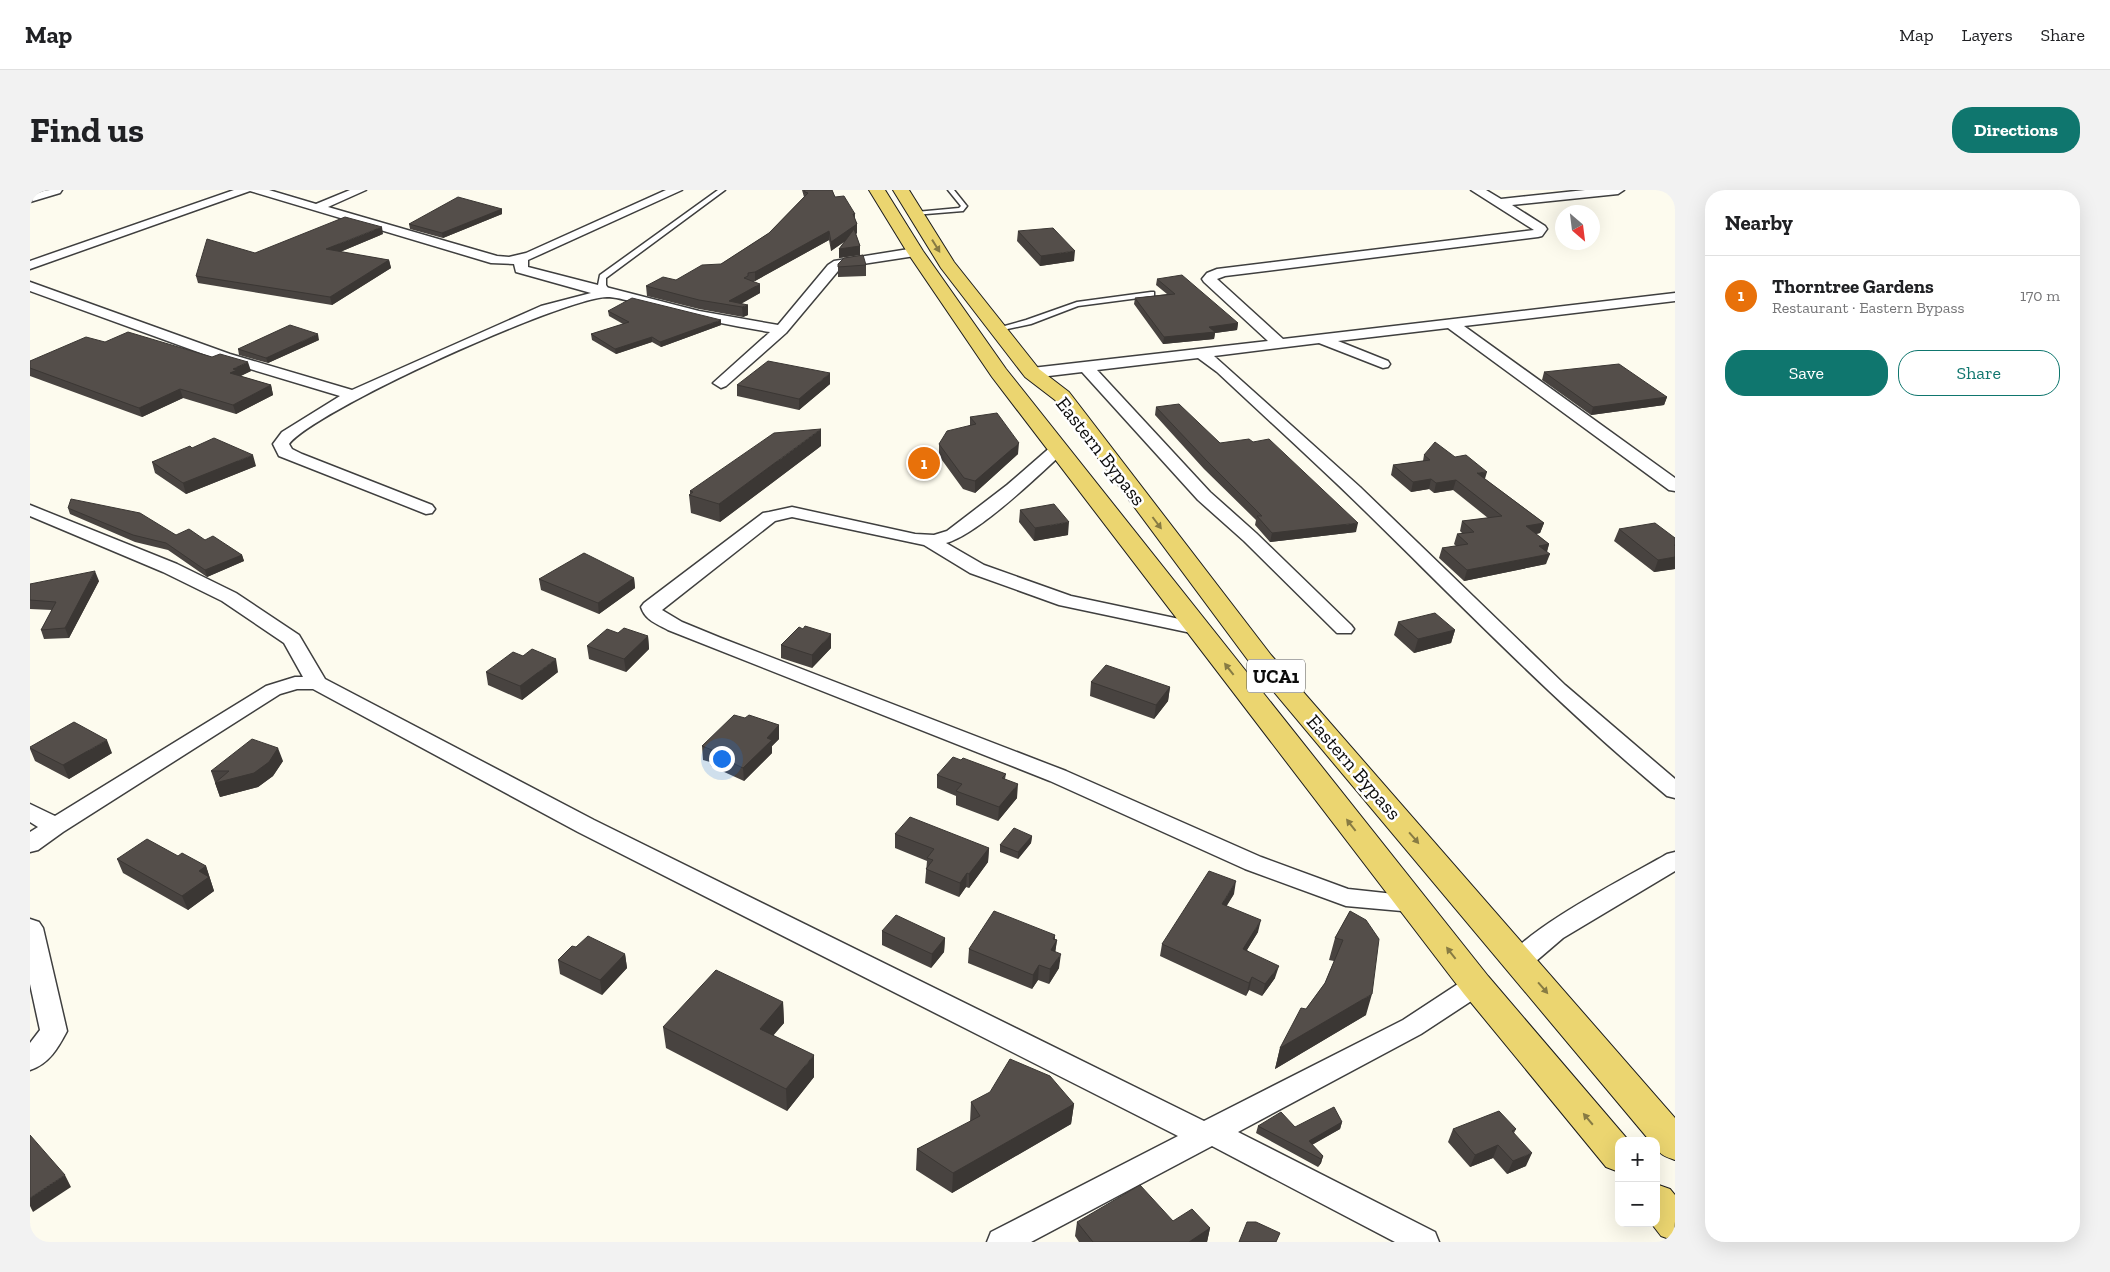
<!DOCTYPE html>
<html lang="en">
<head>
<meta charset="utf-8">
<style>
	body { margin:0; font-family:"Zilla Slab",serif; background:#f2f2f2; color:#202124 }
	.controls { position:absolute; right:15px; bottom:15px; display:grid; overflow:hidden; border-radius:10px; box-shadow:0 5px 20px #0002 }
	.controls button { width:45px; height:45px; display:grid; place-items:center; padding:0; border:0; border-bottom:1px solid #e0e0e0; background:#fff; color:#202124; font:25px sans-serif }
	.compass { position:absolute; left:1525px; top:15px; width:45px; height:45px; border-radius:50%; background:#fff; box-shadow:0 5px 20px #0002; rotate:152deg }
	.you { position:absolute; left:691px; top:568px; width:18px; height:18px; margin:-12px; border:4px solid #fff; border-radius:50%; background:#1a73e8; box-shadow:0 0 0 8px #1a73e833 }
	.badge { display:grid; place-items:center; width:32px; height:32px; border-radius:50%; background:#0f766e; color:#fff; font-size:16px; font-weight:700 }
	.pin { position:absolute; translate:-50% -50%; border:2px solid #fff; box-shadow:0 1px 5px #0006 }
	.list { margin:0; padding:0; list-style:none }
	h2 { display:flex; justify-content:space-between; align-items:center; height:65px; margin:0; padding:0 20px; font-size:21px }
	h2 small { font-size:16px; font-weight:400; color:#757577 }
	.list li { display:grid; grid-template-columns:32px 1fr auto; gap:15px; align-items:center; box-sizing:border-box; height:80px; padding:0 20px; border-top:1px solid #e0e0e0 }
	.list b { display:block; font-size:19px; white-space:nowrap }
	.list p { margin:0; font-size:16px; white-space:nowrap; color:#757577 }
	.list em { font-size:16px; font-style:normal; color:#757577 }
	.actions { display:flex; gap:10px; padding:15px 20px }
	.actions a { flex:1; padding:11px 0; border:1px solid #0f766e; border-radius:20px; text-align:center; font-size:18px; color:#0f766e }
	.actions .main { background:#0f766e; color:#fff }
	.map { position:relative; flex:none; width:1645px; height:1052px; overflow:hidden; border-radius:20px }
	header { display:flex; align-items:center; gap:30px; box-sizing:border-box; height:70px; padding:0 25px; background:#fff; border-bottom:1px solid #e0e0e0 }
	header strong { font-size:24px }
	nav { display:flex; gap:28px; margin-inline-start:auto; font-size:18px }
	.intro { display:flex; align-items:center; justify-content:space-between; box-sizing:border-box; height:120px; padding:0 30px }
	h1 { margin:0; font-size:35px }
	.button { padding:12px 22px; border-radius:20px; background:#0f766e; color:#fff; font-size:18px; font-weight:700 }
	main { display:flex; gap:30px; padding:0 30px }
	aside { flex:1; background:#fff; border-radius:20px; box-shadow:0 5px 20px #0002 }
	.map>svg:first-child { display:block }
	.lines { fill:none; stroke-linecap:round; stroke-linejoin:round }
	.lane-casing { stroke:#3f3f3f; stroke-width:3 }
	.street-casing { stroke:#3f3f3f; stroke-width:3 }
	.primary-casing { stroke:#1d1d1d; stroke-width:2 }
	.lane { fill:#fff; fill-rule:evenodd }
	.street { fill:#fff; fill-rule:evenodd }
	.primary { fill:#ebd570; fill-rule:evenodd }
	.wall { fill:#484340 }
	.shaded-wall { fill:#3b3734 }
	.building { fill:#544e4a; stroke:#3b3734 }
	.oneway { fill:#877b43 }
	.labels { text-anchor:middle; stroke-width:5; stroke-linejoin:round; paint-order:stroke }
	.shield { fill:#fff; stroke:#555; stroke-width:1 }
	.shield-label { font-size:19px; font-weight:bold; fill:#0c0c0c }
	.street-label { font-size:20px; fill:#0c0c0c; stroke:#fff }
</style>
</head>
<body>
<header>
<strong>Map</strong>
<nav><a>Map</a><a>Layers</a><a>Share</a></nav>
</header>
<div class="intro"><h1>Find us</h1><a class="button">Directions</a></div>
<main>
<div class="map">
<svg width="1645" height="1052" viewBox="0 0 1645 1052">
	<rect width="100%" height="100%" fill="#fdfbee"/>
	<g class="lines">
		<defs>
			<path id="lane" d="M688 0H695L576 88V95L581 103 574 105 568 95 570 85Z
				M918 0H924L936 15 937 16 933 21 884 25 883 24 886 22 929 18 931 16Z
				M1121 102H1124V106L1048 116 1001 134 968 141 964 139 996 130 1047 112Z"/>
			<path id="street" d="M14 0H32L30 3 0 12V4Z
				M204 0H239L286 14 320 0H336L298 17 467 66 479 67 496 63 636 0H652L498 70V77L669 121 748 135 798 75 804 71 885 58 891 62 885 66 813 77 808 81 756 143 696 196 691 198 683 193 740 142C704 136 668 129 632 120 617 117 592 107 577 107 533 108 285 220 259 254L262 259 272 264 402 315 405 319 402 323 396 324 249 266 243 254 252 242 310 206 190 170 0 101V92L200 164 322 200 511 116 561 103 486 82 484 74 461 73 220 1 0 79V71Z
				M1441 0H1456L1471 9 1555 0H1594L1588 4 1482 15 1515 36 1517 39 1512 46 1508 47 1195 86 1187 89 1253 149 1645 103V111L1434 136 1645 288V301L1639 300 1418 138 1308 151 1358 171 1360 174 1358 177 1353 178 1289 153 1184 166 1330 297 1535 495 1645 589V608L1637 606C1530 517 1434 418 1335 321 1287 274 1236 228 1187 182L1168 168 1067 180 1180 302 1226 343 1321 435 1324 439 1321 443H1307L1214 351 1168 310 1052 182 1002 188 994 183 1002 178 1238 151 1174 92 1172 89 1177 83 1187 79 1504 40Z
				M1029 253 1035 255 1037 258 1035 261C1009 285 947 345 916 353L954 375 1041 406 1173 434 1176 438 1173 442 1166 444 1029 415 940 383 894 355 762 327 745 331 632 420 652 432 691 448 1036 581 1231 667 1318 699 1392 707 1395 713 1392 719 1383 722 1316 716 1215 679 1020 591 638 440C627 434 615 430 611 417L614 413 733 323 739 322 762 317 885 344 904 345 917 341 977 295 1023 255Z
				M0 315 147 374 206 403 269 445 295 489 564 630 1174 931 1373 830 1437 788 1446 785 1455 788 1459 795 1455 802 1391 844 1208 942 1405 1042 1409 1052H1365L1182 956 1001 1052H957L961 1042 1148 946 548 642 283 499H267L250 504 33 642 8 660 0 662V642L8 637 0 632V614L25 626 236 496 265 487H273L254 453 192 411 133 382 0 326Z
				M1645 662V681L1533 748 1498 778 1489 781 1480 778 1476 771C1494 739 1601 685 1637 664Z
				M0 729 9 732 13 738 37 841C28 858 19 874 0 880V853L10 840 0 794Z"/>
			<path id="primary" d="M839 0H855L893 61 976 179 1458 786 1599 951H1589V982L1576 977 1434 804 962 187 877 62Z
				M863 0H879L924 72 1009 179 1039 202 1241 465 1645 928V970C1634 966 1626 964 1626 951H1620L1223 477 1025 210 995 187 911 78Z
				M1626 994 1640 999 1645 1005V1051L1631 1046 1621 1033H1626Z"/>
		</defs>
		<use href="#lane" class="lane-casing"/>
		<use href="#street" class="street-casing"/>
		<use href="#primary" class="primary-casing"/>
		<use href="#lane" class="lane"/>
		<use href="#street" class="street"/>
		<use href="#primary" class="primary"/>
	</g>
	<path class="wall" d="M772 0H802L805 7 825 24V29L827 34V43L826 44 830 56V65L809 68V59L815 51 801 61 799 50 725 91H723L730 103 711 114 718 125 713 127 669 119 617 106 616 96 646 90 691 74 739 43 774 7Z
		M472 19V24L413 48 380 39 379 34Z
		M988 41 1044 71 1010 76 987 51Z
		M353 44 310 62 359 70 361 78 302 115 168 93 166 86Z
		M808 74 836 75V86L808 87Z
		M1127 89 1208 133 1207 140 1185 143 1184 149 1133 154 1104 114 1105 108 1137 104 1126 95Z
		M578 121 691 135 631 157 622 152 586 164 562 150 561 144 593 134 579 126Z
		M289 150 238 173 209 165 208 159Z
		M75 152 221 181 210 186 241 195 243 205 206 224 153 208 112 227 0 186V171Z
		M1514 182 1637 207 1634 215 1561 225 1512 190Z
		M800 194 769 220 707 206V195Z
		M1126 217 1190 253 1326 342 1240 352 1225 335 1226 330 1174 279 1125 225Z
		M940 227 988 264 945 303 933 299 909 266V254L940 235Z
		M791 256 690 332 661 323 659 305 660 304V301Z
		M162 258 226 276 156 304 125 283 122 272Z
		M1394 265 1455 289 1514 333 1510 343 1506 344 1519 354 1517 362 1516 374 1434 391 1409 368 1412 358 1426 356 1424 354 1427 344 1432 343 1430 341 1432 331 1458 328 1423 300 1404 303 1399 299 1381 302 1361 285 1363 275 1393 271Z
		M38 318 146 345 175 350 212 365 214 371 177 387 138 360 105 352 40 324Z
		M990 320 1038 345 1004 351 989 332Z
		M1589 339 1645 348V379L1624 382 1584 351Z
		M604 388 605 398 569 424 511 400 509 389Z
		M69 391 39 448 14 449 11 440 22 420 0 419V394Z
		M1368 432 1425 440 1421 453 1384 463 1364 445Z
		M773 439 801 458 782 478 751 468V455Z
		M618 446 619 459 596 482 559 469 557 456Z
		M456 482H528L492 510 458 495Z
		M1061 492 1140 497 1138 511 1124 529 1060 506Z
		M715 528 749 535V549L742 556V563L714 591 681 576 680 572 673 570 672 556Z
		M0 557 82 563 39 589 5 571 0 559Z
		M931 570 976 584 975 589 987 608 968 631 926 615V606L907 598V585Z
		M253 571 243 586 228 597 190 607 181 581Z
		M865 644 959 658 958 672 939 698 936 697 929 707 895 693 897 671 865 658Z
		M1002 646 1001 653 988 669 970 662V655Z
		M148 666 176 676 184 701 158 720 93 683 87 669Z
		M1204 704 1196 716 1228 742 1217 760 1245 788 1232 806 1219 800 1216 806 1130 766 1132 754Z
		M1320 721 1336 825 1245 879 1250 858 1276 819 1295 793 1304 771 1299 770 1305 748Z
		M852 741 915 748 914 762 901 778 852 755Z
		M1025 745V749L1027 750 1025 762 1029 778 1019 794 1008 790 1002 799 938 773 939 759Z
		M546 757 595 764 597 778 572 805 530 784 528 770Z
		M753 812 754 833 743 845 784 887 757 921 636 858 633 837Z
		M941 912 1044 914 1041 934 922 1003 886 980 887 959 940 932Z
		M1312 932 1310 939 1282 955 1293 966 1291 973 1288 977 1226 943 1228 936 1265 937Z
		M1423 939H1486L1484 943 1496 976 1477 984 1463 968 1440 977 1418 952Z
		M1143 1031 1180 1038 1177 1052H1049L1045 1046 1047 1032Z"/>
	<path class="shaded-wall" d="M472 19V24L413 48 412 43Z
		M827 34V43L801 61V52Z
		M352 37 353 44 298 67 296 59Z
		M799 41V50L725 91V82Z
		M830 56V65L809 68V59Z
		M1045 61 1044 71 1010 76 1011 66Z
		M359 70 361 78 302 115 300 107Z
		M730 94V103L706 116 699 111Z
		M718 115V125L713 127 712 117Z
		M691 130V135L631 157 630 152Z
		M1208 133 1207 140 1185 143 1184 149 1133 154 1134 147 1179 137Z
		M288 144 289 150 238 173 236 168Z
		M622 147V152L586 164 585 159Z
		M218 172 221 181 209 187 200 183 203 179Z
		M800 183V194L769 220V209Z
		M241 195 243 205 206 224 203 215Z
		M150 199 153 208 112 227 109 218Z
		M1637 207 1634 215 1561 225 1563 217Z
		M791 239V256L690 332 689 314Z
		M989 253 988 264 945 303V291Z
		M223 265 226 276 156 304 153 293Z
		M1457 282 1454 292 1447 283Z
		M1401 289 1399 299 1381 302 1383 292Z
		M1426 290 1423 300 1404 303 1406 293Z
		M1039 332 1038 345 1004 351 1005 338Z
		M1328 333 1326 342 1240 352 1242 343Z
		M1514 333 1510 343 1493 347 1496 336Z
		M1519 354 1516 364 1509 356Z
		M1520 364 1516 374 1434 391 1437 380Z
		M212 365 214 371 177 387 175 380Z
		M1645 367V379L1624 382 1628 370Z
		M65 381 69 391 39 448 35 438Z
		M604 388 605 398 569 424 568 413Z
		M1425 440 1421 453 1384 463 1388 449Z
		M801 444V458L782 478V465Z
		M618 446 619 459 596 482 594 469Z
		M526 469 528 482 492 510 490 496Z
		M1140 497 1138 511 1124 529 1126 515Z
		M749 535V549L742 556V563L714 591 713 578 737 548Z
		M77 550 82 563 39 589 33 575Z
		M248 558 253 571 243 586 228 597 190 607 185 593Z
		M988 594 987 608 968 631 969 617Z
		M1002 646 1001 653 988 669V662Z
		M959 658 958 672 939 698V684Z
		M176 676 184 701 158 720 152 706 169 681Z
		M937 683 936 697 929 707 930 693Z
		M1206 691 1204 704 1190 727 1192 714Z
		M1231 730 1228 742 1210 771 1213 759Z
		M1025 745 1024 754 1027 750 1025 764 1021 760 1023 749Z
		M915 748 914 762 901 778 902 764Z
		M595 764 597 778 572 805 570 790Z
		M1031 764 1029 778 1019 794 1020 779Z
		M1009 775 1008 790 1002 799 1003 785Z
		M1249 776 1245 788 1232 806 1235 794Z
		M1222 787 1219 800 1216 806 1219 793Z
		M1342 804 1336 825 1245 879 1250 858Z
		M753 812 754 833 731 860 730 839Z
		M784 865V887L757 921 756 899Z
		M1044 914 1041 934 922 1003 923 983Z
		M1312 932 1310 939 1276 958 1279 951Z
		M1468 955 1463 968 1440 977 1445 965Z
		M1502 963 1496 976 1477 984 1483 971Z
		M1293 966 1291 973 1288 977 1291 969Z
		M35 985 41 997 3 1022 0 1016V1008Z
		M1180 1038 1177 1052H1159Z"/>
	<path class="building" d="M774 0H802L805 7 814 6 825 24H823L827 34 801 52 799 41 725 82 718 83V86L714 88 730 94 699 111 718 115 712 117 669 110 616 96 633 87 646 90 672 75 691 74 739 43 778 3 775 2Z
		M428 7 472 19 412 43 379 34Z
		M315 27 352 37 296 59 359 70 300 107 166 86 177 49 225 63Z
		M1023 38 1045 61 1011 66 988 41Z
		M824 39 830 56 809 59Z
		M833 65 836 75 808 77V74L814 68Z
		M1152 85 1208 133 1179 137 1185 142 1134 147 1105 108 1145 104 1127 89Z
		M602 108 691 130 630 152 622 147 585 159 561 144 599 132 578 121Z
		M260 135 288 144 236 168 208 159Z
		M98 142 182 167 190 164 218 172 203 179 207 180 200 183 241 195 203 215 150 199 109 218 0 178V171L56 147 75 152Z
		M738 171 800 183 769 209 707 195Z
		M1589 174 1637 207 1563 217 1514 182Z
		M1149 214 1190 253 1219 249 1223 252 1239 249 1328 333 1242 343 1227 326H1232L1176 270 1126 217Z
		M967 223 989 253 945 291 934 288 909 254 917 241 946 234 940 227Z
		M791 239 689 314 659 305 663 302 660 301 744 243Z
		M184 248 223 265 153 293 122 272 160 256 162 258Z
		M1405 252 1425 267 1436 265 1457 282 1447 283 1514 333 1496 336 1519 354 1509 356 1520 364 1437 380 1412 358 1438 354 1427 344 1444 342 1432 331 1472 326 1426 290 1406 293 1401 289 1383 292 1363 275 1400 270 1394 265Z
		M41 309 110 323 146 345 159 339 175 350 183 346 212 365 175 380 136 353 103 345 38 318Z
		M1024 314 1039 332 1005 338 990 320Z
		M1625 333 1645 348V355H1644L1645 356V367L1628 370 1589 339Z
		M554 363 604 388 568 413 509 389Z
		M65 381 35 438 11 440 26 412 0 410V394Z
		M1405 423 1425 440 1388 449 1368 432Z
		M775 436 801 444 782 465 751 455 769 437 773 439Z
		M594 438 618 446 594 469 557 456 577 439 588 443Z
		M502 459 526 469 490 496 456 482 483 462 493 466Z
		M1076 475 1140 497 1126 515 1061 492Z
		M704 525 715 528 719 525 749 535 737 548 742 550 713 578 680 562 682 560 672 556Z
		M44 532 77 550 33 575 0 558V557Z
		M222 549 248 558 239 572 224 583 185 593 199 581H181Z
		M923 567 931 570 933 568 976 584 972 588 988 594 969 617 926 601 932 594 907 585Z
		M880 627 959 658 939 684 937 683 930 693 896 679 903 670 897 668 904 659 865 644Z
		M984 638 1002 646 988 662 970 655Z
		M117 649 148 666 152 663 176 676 169 681 179 687 152 706 87 669Z
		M1179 681 1206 691 1192 714 1231 730 1213 759 1249 776 1235 794 1222 787 1219 793 1132 754Z
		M964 721 1025 745 1023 749 1027 750 1021 760 1031 764 1020 779 1009 775 1003 785 939 759Z
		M1320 721 1336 730 1349 749 1342 804 1250 858 1271 818 1276 819 1295 793 1313 750 1305 748Z
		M866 725 915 748 902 764 852 741Z
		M558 746 595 764 570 790 528 770 542 756 546 757Z
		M686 780 753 812 730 839 784 865 756 899 633 837Z
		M980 869 1020 886 1044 914 923 983 887 959 950 926 941 912 960 902Z
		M1304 917 1312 932 1279 951 1293 966 1291 969 1228 936 1251 922 1265 937Z
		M1469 921 1486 939 1482 941 1502 963 1483 971 1468 955 1445 965 1423 939Z
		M0 945 35 985 0 1008Z
		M1110 995 1143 1031 1162 1019 1180 1038 1159 1052H1063L1047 1032Z
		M1217 1032H1226L1250 1043 1246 1052H1209Z"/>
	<defs><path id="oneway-solid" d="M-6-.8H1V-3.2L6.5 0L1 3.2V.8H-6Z" transform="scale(1.25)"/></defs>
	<g class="oneway">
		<use href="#oneway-solid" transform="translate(906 56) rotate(58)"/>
		<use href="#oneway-solid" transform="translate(1127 333) rotate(53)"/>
		<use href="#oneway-solid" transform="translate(1199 479) rotate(-128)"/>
		<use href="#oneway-solid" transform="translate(1321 635) rotate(-128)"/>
		<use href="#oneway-solid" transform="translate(1384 648) rotate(49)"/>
		<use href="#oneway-solid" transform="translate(1421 763) rotate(-128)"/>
		<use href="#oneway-solid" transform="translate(1513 798) rotate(49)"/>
		<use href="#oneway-solid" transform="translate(1558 929) rotate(-130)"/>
	</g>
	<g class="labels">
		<rect class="shield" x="1217" y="469.5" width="58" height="33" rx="4"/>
		<g class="shield-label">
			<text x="1246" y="493">UCA1</text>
		</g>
		<g class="street-label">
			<text transform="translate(1071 261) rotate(52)" y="7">Eastern Bypass</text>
			<text transform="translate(1324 577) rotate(49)" y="7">Eastern Bypass</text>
		</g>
	</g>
</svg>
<div class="controls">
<button>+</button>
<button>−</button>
</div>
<svg class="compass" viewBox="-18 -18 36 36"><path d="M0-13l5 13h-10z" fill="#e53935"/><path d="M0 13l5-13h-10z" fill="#757577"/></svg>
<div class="you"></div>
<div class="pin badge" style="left:894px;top:273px;background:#e8710a">1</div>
</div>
<aside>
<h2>Nearby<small></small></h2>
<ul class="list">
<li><span class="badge" style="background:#e8710a">1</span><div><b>Thorntree Gardens</b><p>Restaurant · Eastern Bypass</p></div><em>170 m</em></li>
</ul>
<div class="actions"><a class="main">Save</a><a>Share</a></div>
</aside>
</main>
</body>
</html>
